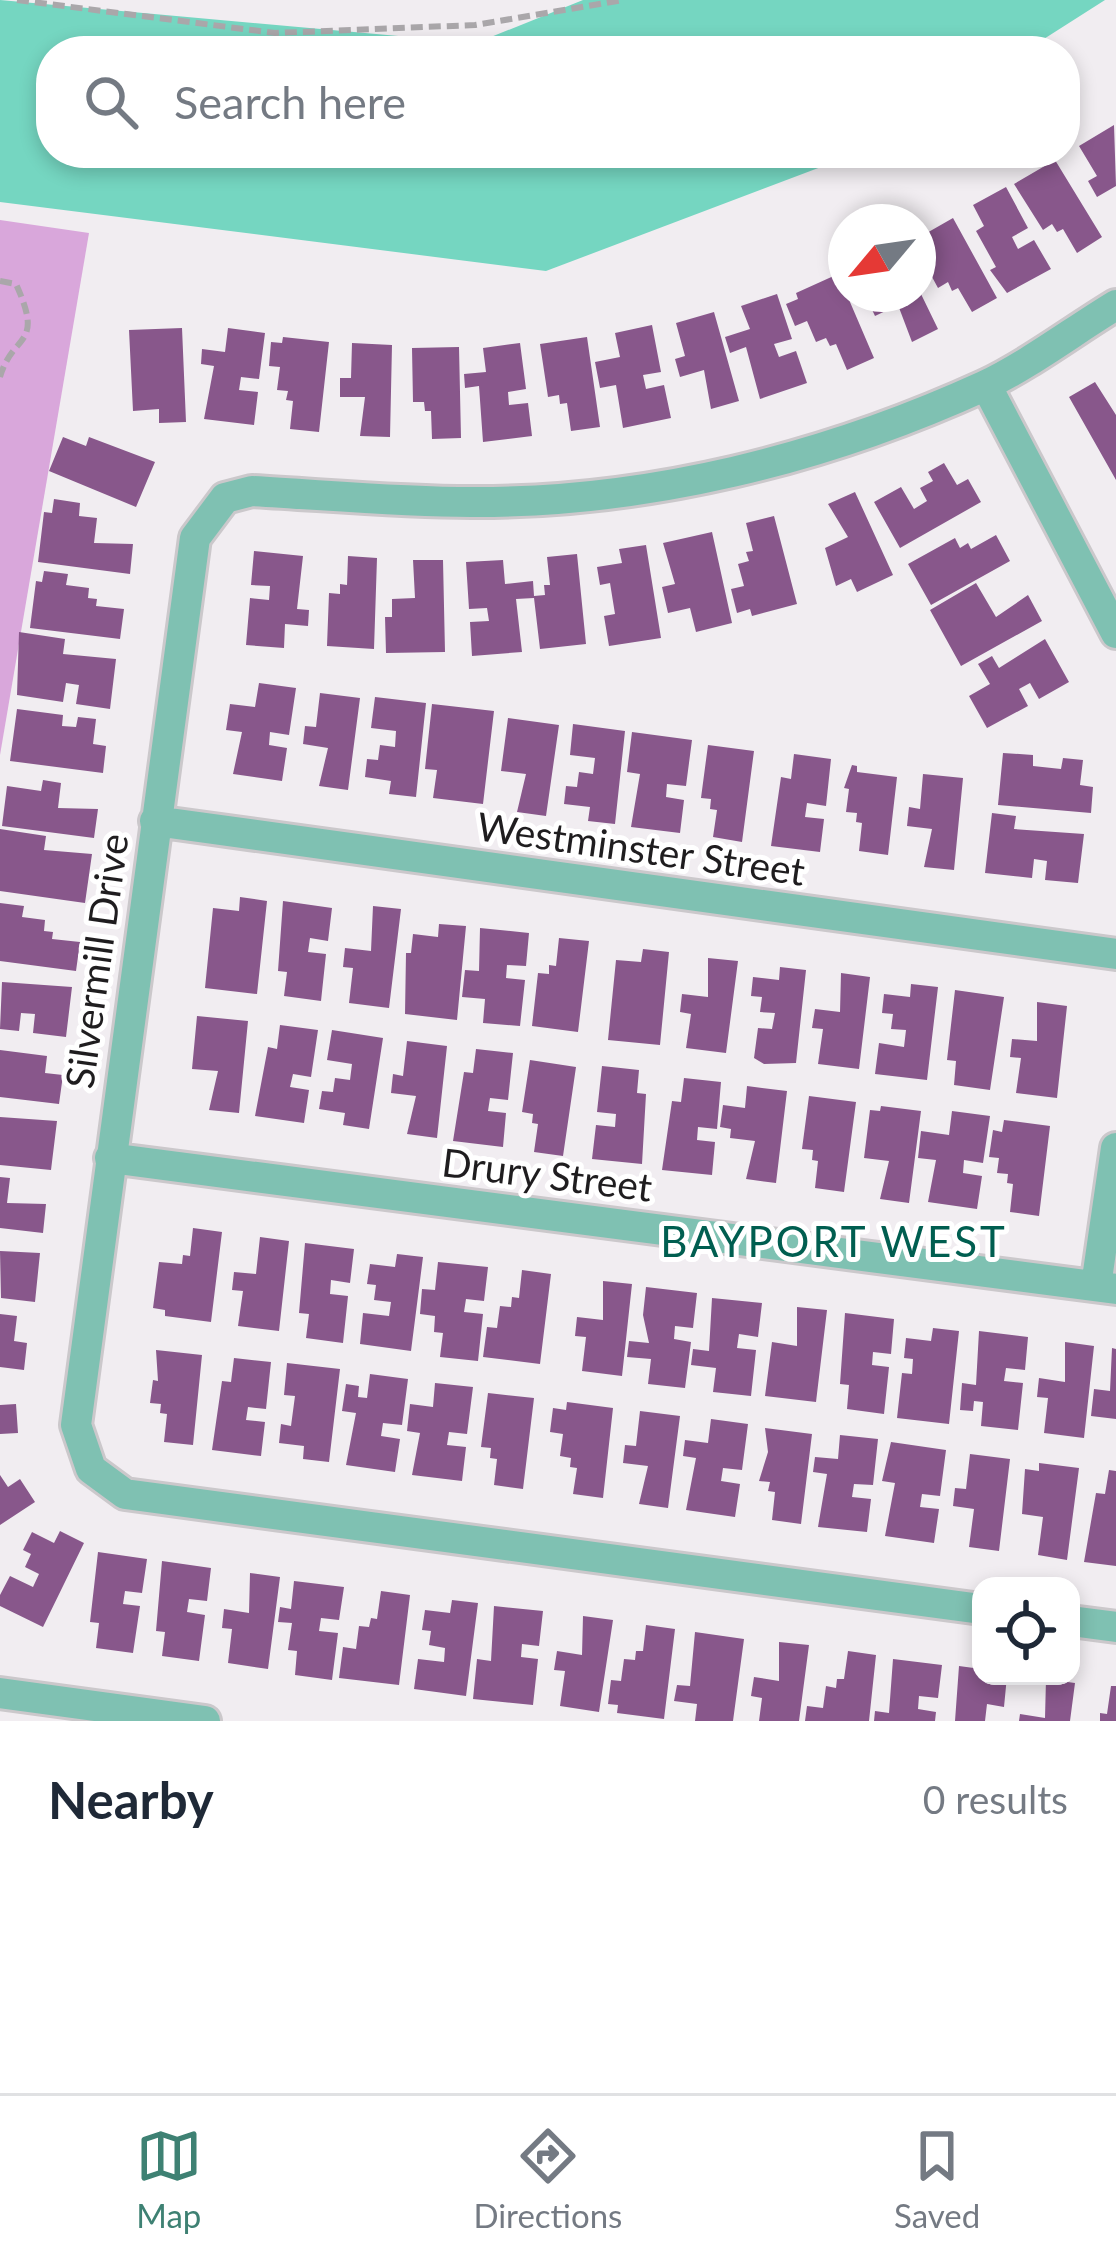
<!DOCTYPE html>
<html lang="en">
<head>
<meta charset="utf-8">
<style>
	body { margin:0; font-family:Lato,sans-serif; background:#f2f2f3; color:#1f2937 }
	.controls { position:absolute; right:36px; bottom:36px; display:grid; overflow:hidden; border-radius:24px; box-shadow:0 6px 18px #0003 }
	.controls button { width:108px; height:108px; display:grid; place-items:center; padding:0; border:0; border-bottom:3px solid #e0e1e3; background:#fff; color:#1f2937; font:60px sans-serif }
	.compass { position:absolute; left:828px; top:204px; width:108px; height:108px; border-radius:50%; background:#fff; box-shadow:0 6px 18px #0003; rotate:241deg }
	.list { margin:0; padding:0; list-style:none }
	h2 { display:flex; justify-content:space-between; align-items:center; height:156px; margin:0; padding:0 48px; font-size:51px }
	h2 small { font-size:39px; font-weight:400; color:#747a83 }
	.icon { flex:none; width:66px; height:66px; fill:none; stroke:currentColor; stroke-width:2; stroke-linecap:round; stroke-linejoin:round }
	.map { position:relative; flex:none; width:1116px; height:1721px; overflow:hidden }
	.search { position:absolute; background:#fff; box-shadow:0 6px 18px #0003; left:36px; right:36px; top:36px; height:132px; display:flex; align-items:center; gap:30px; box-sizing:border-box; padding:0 42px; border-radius:48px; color:#747a83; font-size:45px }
	.sheet { height:372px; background:#fff }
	nav { display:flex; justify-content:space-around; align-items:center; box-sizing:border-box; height:168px; border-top:3px solid #e0e1e3; background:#fff; font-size:33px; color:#747a83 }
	nav a { display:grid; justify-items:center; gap:6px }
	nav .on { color:#3e8173 }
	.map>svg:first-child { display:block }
	.green { fill:#d9a7db }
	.water { fill:#75d6c1 }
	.building { fill:#88578b }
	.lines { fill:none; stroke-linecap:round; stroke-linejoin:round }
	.street-casing { stroke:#cbc8cb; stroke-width:36 }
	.path { stroke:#aaa7aa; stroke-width:6; stroke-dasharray:12 6; stroke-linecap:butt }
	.street { stroke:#7fc1b2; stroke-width:30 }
	.labels { text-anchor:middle; stroke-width:10; stroke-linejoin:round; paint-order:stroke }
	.street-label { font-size:39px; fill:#1f1d1f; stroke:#fff }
	.neighbourhood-label { font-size:42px; letter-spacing:3px; fill:#005e50; stroke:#fff }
</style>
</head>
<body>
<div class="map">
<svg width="1116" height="1721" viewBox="0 0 1116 1721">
	<rect width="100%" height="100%" fill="#f1edf1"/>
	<path class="green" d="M0 220 89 233 0 755Z"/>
	<path class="water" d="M0 0 476 43 583 0H1105L1025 51H51V153H858L546 271 0 202Z"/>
	<path class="building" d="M1114 125 1116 186 1097 197 1088 181 1097 176 1079 146Z
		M1055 160 1102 237 1077 253 1063 229 1057 232 1052 224 1043 230 1014 184Z
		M1006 187 1028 228 1012 237 1018 249 1034 240 1051 269 1007 293 990 270 996 267 976 231 984 226 973 205Z
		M953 218 997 298 972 312 958 288 952 291 948 282 938 288 918 251V238Z
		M838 274 874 358 847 370 836 344 830 346 826 338 816 342 807 321 795 326 786 304 798 299 796 293Z
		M777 294 792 339 774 344 779 357 796 351 807 383 760 399 746 347 730 353 725 337 750 329 741 306Z
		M878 294H921L938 329 912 342 898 305 875 316 867 299Z
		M714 312 739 401 711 409 704 370 680 377 675 359 685 356 676 323Z
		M652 325 661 372 643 375 646 389 664 385 671 418 623 428 616 385 600 388 595 362 620 357 615 333Z
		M182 328 186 422 159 423V409L133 411 129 330Z
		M228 328 265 333 259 379 241 377 239 390 258 392 254 425 204 419 214 366 201 364 202 349 225 352Z
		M283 337 329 342 319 432 290 429 293 401 286 400 288 391 277 390 280 367 269 366 271 342 282 343Z
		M587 337 600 427 571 431 567 403 560 404 559 395 548 397 540 344Z
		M352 343 392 345 390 437 360 436 365 397H340V378H351Z
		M520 343 526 389 508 392 509 405 528 403 532 436 483 442 479 386 465 388 464 374 486 372 483 348Z
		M459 347 461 438 432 439 431 411H425L424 402H413L412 348Z
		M1095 382 1116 415V480L1069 397Z
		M63 437 86 446 89 437 155 462 136 507 49 471Z
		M944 463 957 485 968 479 981 502 900 548 874 502 901 487 914 509 927 501 920 488 933 481 928 472Z
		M855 492 893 575 857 592 851 579 836 586 825 548 848 537 828 504Z
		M54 499 80 503 79 516 97 518 94 543 133 544 130 574 38 562 44 512 52 513Z
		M774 516 797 604 752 616 750 609 737 613 731 589 744 586 738 564 749 561 746 552 753 551 746 523Z
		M712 532 732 623 696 632 690 608 668 613 662 587 675 584 663 543Z
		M996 535 1010 561 931 605 908 564 955 538 960 548 968 543 971 549Z
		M646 545 661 638 609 646 604 616 615 614 610 583 600 585 597 567 622 563 619 549Z
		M254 551 303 556 297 609 309 610 308 626 285 624 284 648 246 645 250 598 269 600 270 586 251 585Z
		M577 554 586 644 540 649 534 598 516 599 522 652 472 656 470 622 489 621 487 608 469 609 466 562 503 560 505 584 533 581 534 596 545 595 544 585H550L547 557Z
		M348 556 377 558 374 649 327 646 329 593 340 594V584L347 585Z
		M413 560H443L445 652 386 653 385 617H392V599L415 598Z
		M44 571 68 574 66 585 89 588 88 598 97 599 96 606 124 609 120 639 30 628 36 581 42 582Z
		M976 583 996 617 1028 595 1042 621 961 666 930 610Z
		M19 632 65 639 63 654 116 659 110 709 76 704 79 685 66 683 63 702 17 695Z
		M1045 639 1069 682 1039 699 1030 683 1019 689 1028 706 987 728 969 696 990 684 978 664 992 656 999 668Z
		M259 683 296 688 289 735 270 732 269 745 287 748 282 781 233 774 242 732 226 730 230 704 255 707Z
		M320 693 360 698 348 790 319 786 328 748 303 744 305 726 316 727Z
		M375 697 426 703 416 797 389 794 391 781 365 777 367 759 378 760 380 745 395 747 396 731 371 728Z
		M432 704 494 711 483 804 433 798 437 770 425 769Z
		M17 709 63 715 62 726 76 727 78 717 96 719 93 744 106 746 103 773 10 761Z
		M508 718 559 725 546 816 517 812 526 774 501 771Z
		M573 724 625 731 615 824 588 821 590 807 564 804 566 786 577 787 579 772 593 774 595 758 570 755Z
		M632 732 692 740 686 786 667 784 666 797 684 800 680 833 631 827 640 774 627 772Z
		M708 745 754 751 742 842 713 837 717 810 710 809 711 799 701 798Z
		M1003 753 1033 755V766L1061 769 1063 758 1083 760 1080 785 1093 787 1091 813 998 805Z
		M794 754 831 759 826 806 807 803 805 817 824 819 820 852 771 846 781 777 791 779Z
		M852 765 857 766V772L897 777 888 855 859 851 862 823 856 822 857 813 846 812 849 789 844 788Z
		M923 774 963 778 954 870 924 867 932 829 907 826 909 807 920 809Z
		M43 780 61 783 58 808 98 809 94 838 2 826 7 786 41 791Z
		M992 813 1016 816 1014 829 1084 834 1078 883 1045 880 1047 861 1034 859 1032 878 985 873Z
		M0 829 46 836 44 850 92 854 85 903 0 891Z
		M240 897 267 901 257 994 205 988 213 908 239 911Z
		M283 901 332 908 328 941 310 938 308 952 326 954 321 1001 284 996 287 972 278 971Z
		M0 903 24 906 22 917 45 920 44 931 53 932 52 939 80 942 76 971 0 961Z
		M373 906 401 909 389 1008 349 1003 353 968 343 967 345 948 371 951Z
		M439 924 466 926 457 1020 405 1014 406 953H411L413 934 438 937Z
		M480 928 529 933 526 966 507 965 506 978 525 980 520 1026 483 1023 485 999 462 997 465 970 479 971Z
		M559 938 589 941 578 1032 532 1026 538 973 549 974V965L556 966Z
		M643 949 669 952 660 1045 608 1040 616 960 641 962Z
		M708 958 738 961 726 1053 686 1048 691 1014 680 1012 682 994 708 997Z
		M780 967 806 970 796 1063 764 1064 754 1058 758 1028 772 1029 775 1013 760 1012 762 997 751 996 753 977 779 980Z
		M841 973 870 977 859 1069 818 1064 823 1029 812 1028 815 1009 840 1012Z
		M2 982 72 987 66 1037 33 1033 35 1014 21 1013 19 1031 0 1029Z
		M911 984 938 987 927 1080 875 1074 879 1043 904 1047 906 1030 891 1029 893 1014 882 1013 884 994 910 997Z
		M955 990 1004 997 990 1090 954 1085 956 1061 947 1060Z
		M1037 1002 1067 1006 1057 1098 1016 1093 1021 1058 1010 1057 1012 1039 1037 1041Z
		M197 1016 248 1021 239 1113 209 1110 218 1071 192 1069Z
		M280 1025 318 1030 311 1077 293 1074 290 1087 309 1090 304 1123 255 1116 268 1047 277 1049Z
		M332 1030 383 1038 369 1129 343 1125 345 1113 319 1109 322 1091 333 1092 335 1078 350 1080 352 1064 327 1060Z
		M407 1041 447 1046 437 1138 407 1134 416 1096 391 1093 393 1074 403 1076Z
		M476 1049 513 1053 508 1100 490 1098 488 1111 506 1113 503 1147 453 1141 464 1072 473 1073Z
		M0 1050 47 1056 45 1073 63 1075 59 1104 0 1097Z
		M530 1060 576 1067 563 1156 534 1152 538 1124 532 1123 533 1114 522 1112Z
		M602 1066 639 1070 637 1093 646 1094 642 1164 592 1159 596 1125 615 1127 616 1114 597 1112Z
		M684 1078 721 1082 717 1129 698 1127 697 1140 715 1142 712 1175 662 1170 672 1101 681 1102Z
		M747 1086 787 1091 776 1183 746 1179 755 1141 730 1138 731 1129 720 1127 723 1105 745 1108Z
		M809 1096 856 1102 844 1192 815 1188 818 1161 812 1160 813 1150 802 1149Z
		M881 1106 921 1111 909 1203 880 1199 889 1161 864 1158 870 1110 880 1111Z
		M952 1111 990 1116 983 1163 964 1160 963 1173 982 1176 977 1209 928 1202 936 1160 918 1158 921 1131 949 1135Z
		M0 1117 57 1121 51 1170 0 1165Z
		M1004 1120 1050 1126 1039 1216 1010 1212 1013 1184 1007 1183 1008 1174 997 1173 999 1158 989 1157 993 1130 1002 1132Z
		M0 1177 10 1178 7 1203 46 1204 43 1233 0 1228Z
		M193 1228 222 1232 211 1322 165 1316V1310L153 1308 159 1262 182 1264 183 1255 190 1256Z
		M260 1237 289 1241 279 1331 238 1326 243 1291 232 1290 234 1272 256 1274Z
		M305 1243 354 1249 350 1283 331 1280 330 1294 348 1296 343 1343 306 1338 309 1314 299 1313Z
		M0 1251 40 1253 35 1302 1 1298Z
		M397 1254 423 1257 411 1351 360 1344 363 1313 389 1316 391 1302 374 1300 376 1285 367 1284 370 1264 395 1267Z
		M438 1262 488 1267 484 1301 466 1299 464 1312 483 1314 478 1361 440 1357 443 1333 434 1332 435 1316 420 1314 422 1289 435 1290Z
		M522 1270 551 1274 540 1364 483 1357 487 1327 497 1328 500 1306 511 1307 512 1297 519 1298Z
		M603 1281 632 1284 622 1376 582 1371 586 1337 575 1336 577 1317 603 1320Z
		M646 1287 697 1293 693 1328 675 1326 674 1339 691 1342 685 1388 648 1384 651 1359 627 1357 629 1341 649 1343 643 1315Z
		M712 1298 762 1303 758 1337 739 1334 737 1348 756 1350 751 1396 713 1392 716 1368 691 1365 693 1349 709 1351Z
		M797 1307 827 1310 816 1402 765 1396 772 1342 797 1346Z
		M845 1313 894 1319 891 1354 873 1352 872 1365 889 1367 884 1414 847 1409 849 1385 840 1384Z
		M0 1314 17 1316 14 1341 27 1343 24 1370 0 1367Z
		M933 1328 959 1331 949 1424 897 1418 902 1373 912 1374 913 1359 904 1358 906 1338 931 1341Z
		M979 1331 1028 1337 1025 1370 1006 1368 1004 1381 1023 1383 1018 1430 981 1426 983 1402 974 1401 973 1411 960 1410 962 1383 976 1385Z
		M1065 1342 1094 1346 1084 1438 1044 1433 1048 1398 1037 1397 1039 1378 1065 1382Z
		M1112 1348 1116 1349V1419L1091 1416 1094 1389 1110 1391Z
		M156 1350 202 1355 193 1445 164 1442 167 1414 160 1413 161 1404 150 1403 153 1380 158 1381Z
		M234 1358 271 1362 266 1409 248 1407 246 1420 265 1422 261 1456 212 1450 222 1381 231 1382Z
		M287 1363 340 1369 329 1462 303 1459 304 1446 279 1443 281 1424 291 1426 295 1396 284 1395Z
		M370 1374 408 1379 402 1425 383 1423 381 1436 400 1439 395 1472 346 1465 356 1413 342 1411 346 1384 359 1386 358 1397 367 1398Z
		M435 1383 473 1387 467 1434 449 1432 447 1445 466 1447 462 1481 412 1475 420 1433 407 1431 410 1404 433 1407Z
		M488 1393 534 1398 523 1489 494 1485 497 1459 490 1458 491 1448 481 1447Z
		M567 1402 613 1408 603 1498 573 1494 577 1468 570 1467 571 1458 560 1456 563 1434 550 1432 553 1408 566 1410Z
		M16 1404 18 1433 0 1434V1405Z
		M640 1411 680 1416 668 1508 639 1504 648 1466 623 1463 625 1445 636 1446Z
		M711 1419 748 1424 742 1470 723 1468 721 1481 740 1484 735 1517 686 1510 696 1458 683 1456 685 1440 708 1443Z
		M765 1428 812 1434 801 1524 772 1520 775 1492 768 1491 770 1482 759 1481 768 1452Z
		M840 1435 878 1439 873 1485 854 1484 852 1497 871 1499 867 1532 818 1527 827 1474 813 1472 815 1457 838 1459Z
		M891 1442 946 1450 940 1496 922 1494 920 1507 939 1509 934 1543 885 1536 895 1483 882 1481Z
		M970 1454 1010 1459 999 1551 969 1547 974 1509 953 1506 955 1488 966 1489Z
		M1039 1463 1079 1468 1067 1560 1038 1555 1043 1517 1022 1514 1025 1469 1039 1471Z
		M1109 1470 1116 1471V1566L1084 1562 1096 1493 1105 1494Z
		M0 1475 8 1487 20 1479 35 1502 0 1525Z
		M60 1531 84 1543 43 1627 0 1606V1595L10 1576 33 1587 39 1574 25 1567 31 1554 23 1550 32 1532 54 1543Z
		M98 1552 147 1559 142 1593 125 1591 123 1604 140 1606 133 1653 96 1648 99 1623 90 1622Z
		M162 1561 211 1568 207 1601 189 1599 187 1612 205 1615 199 1661 162 1656 165 1632 156 1631Z
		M250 1573 280 1577 268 1669 228 1663 232 1629 222 1628 224 1609 249 1613Z
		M294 1581 344 1587 339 1620 321 1618 319 1631 338 1633 332 1680 295 1675 297 1651 288 1650 292 1623 278 1622 280 1607 291 1609Z
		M381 1591 410 1595 399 1685 339 1678 343 1647 356 1649 359 1626 369 1627 371 1618 377 1619Z
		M452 1600 478 1603 466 1696 414 1689 418 1659 444 1662 445 1648 429 1645 431 1631 422 1630 425 1610 450 1613Z
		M494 1606 543 1611 539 1646 522 1644 521 1657 538 1659 533 1705 473 1699 477 1659 491 1661Z
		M583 1616 613 1620 599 1712 560 1706 565 1671 554 1670 557 1651 582 1655Z
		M646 1625 675 1629 664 1719 617 1713 618 1705 608 1704 611 1680 621 1681 624 1659 635 1660 636 1651H643Z
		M695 1632 744 1639 733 1721H695L697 1704 674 1701 677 1685 690 1686Z
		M779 1642 809 1645 799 1721H759L762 1698 751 1696 754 1677 779 1681Z
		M848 1651 876 1655 869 1721H805L807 1706 823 1708 826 1686 836 1688 837 1679H844Z
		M893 1659 942 1665 938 1698 919 1696 918 1709 936 1712 935 1721H874L875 1711 889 1713Z
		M959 1666 981 1669V1676H1007L1004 1707 987 1704 985 1721H955Z
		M1046 1679 1075 1683 1070 1721H1019L1020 1714 1045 1718Z
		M1111 1686H1116V1721H1100V1713L1107 1714Z"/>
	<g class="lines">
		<defs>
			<path id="street" d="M986 385 1116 633
				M155 821 1116 954
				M110 1158 1116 1289
				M1096 1286 1116 1148
				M981 1609 125 1494 91 1469 76 1425 195 538 225 498 252 491C325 495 398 502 471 502 647 503 824 459 984 386 1030 364 1073 331 1116 305
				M1071 1621 1116 1627
				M0 1693 205 1721"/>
		</defs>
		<use href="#street" class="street-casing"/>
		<path class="path" d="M17 0 275 33 475 25 623 0
			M0 281 16 284C45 348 13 332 0 377"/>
		<use href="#street" class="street"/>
	</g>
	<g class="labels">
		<g class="street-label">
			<text transform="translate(641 849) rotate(8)" y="14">Westminster Street</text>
			<text transform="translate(97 961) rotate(-82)" y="14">Silvermill Drive</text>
			<text transform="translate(547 1175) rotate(7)" y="14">Drury Street</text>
		</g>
		<g class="neighbourhood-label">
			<text x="834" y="1257">BAYPORT WEST</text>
		</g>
	</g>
</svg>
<div class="controls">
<button><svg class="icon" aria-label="locate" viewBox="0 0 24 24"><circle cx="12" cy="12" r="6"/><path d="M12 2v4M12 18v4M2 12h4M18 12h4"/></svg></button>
</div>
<svg class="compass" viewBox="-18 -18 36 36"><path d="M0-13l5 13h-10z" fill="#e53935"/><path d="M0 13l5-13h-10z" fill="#747a83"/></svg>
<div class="search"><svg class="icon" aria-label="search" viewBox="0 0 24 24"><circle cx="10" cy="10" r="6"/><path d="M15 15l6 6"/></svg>Search here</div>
</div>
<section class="sheet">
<h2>Nearby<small>0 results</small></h2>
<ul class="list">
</ul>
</section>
<nav>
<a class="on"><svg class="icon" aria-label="map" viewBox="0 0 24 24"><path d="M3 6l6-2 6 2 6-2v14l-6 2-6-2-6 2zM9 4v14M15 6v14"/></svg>Map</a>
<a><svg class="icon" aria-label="directions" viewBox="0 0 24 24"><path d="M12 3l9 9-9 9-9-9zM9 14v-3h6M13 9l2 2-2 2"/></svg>Directions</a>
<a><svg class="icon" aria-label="saved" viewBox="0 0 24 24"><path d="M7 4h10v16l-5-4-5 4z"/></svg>Saved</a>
</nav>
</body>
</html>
